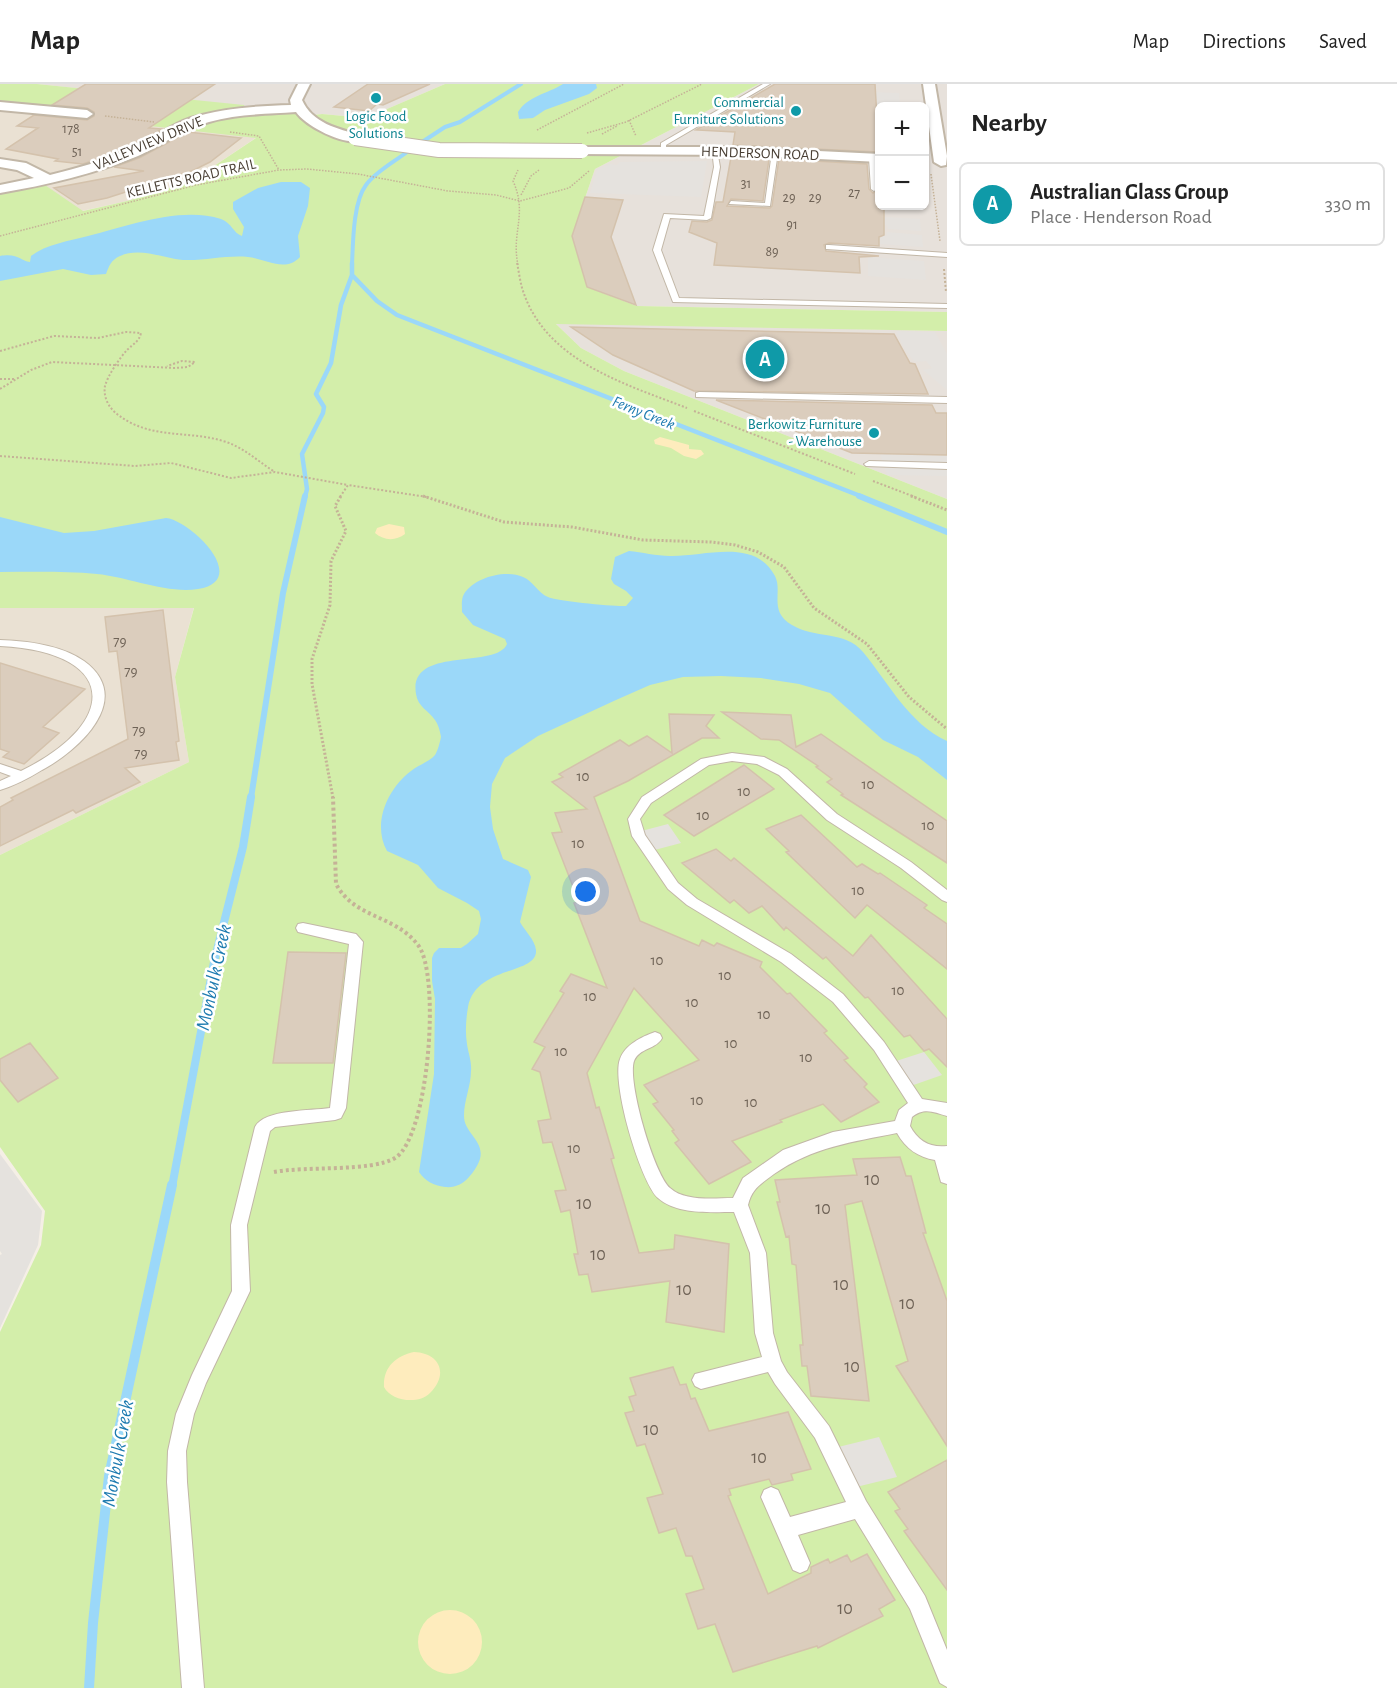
<!DOCTYPE html>
<html lang="en">
<head>
<meta charset="utf-8">
<style>
	body { margin:0; font-family:"Alegreya Sans",sans-serif; background:#f6f6f6; color:#222 }
	.controls { position:absolute; right:18px; top:18px; display:grid; overflow:hidden; border-radius:9px; box-shadow:0 2px 4px #0004 }
	.controls button { width:54px; height:54px; display:grid; place-items:center; padding:0; border:0; border-bottom:2px solid #e0e0e0; background:#fff; color:#222; font:30px sans-serif }
	.you { position:absolute; left:586px; top:808px; width:21px; height:21px; margin:-15px; border:4px solid #fff; border-radius:50%; background:#1a73e8; box-shadow:0 0 0 9px #1a73e833 }
	.badge { display:grid; place-items:center; width:39px; height:39px; border-radius:50%; background:#ff2813; color:#fff; font-size:20px; font-weight:700 }
	.pin { position:absolute; translate:-50% -50%; border:3px solid #fff; box-shadow:0 2px 6px #0006 }
	.list { margin:0; padding:0; list-style:none }
	h2 { display:flex; justify-content:space-between; align-items:center; height:78px; margin:0; padding:0 24px; font-size:26px }
	h2 small { font-size:20px; font-weight:400; color:#767676 }
	.list li { display:grid; grid-template-columns:39px 1fr auto; gap:18px; align-items:center; box-sizing:border-box; height:84px; margin:0 12px 12px; padding:0 12px; border:2px solid #e0e0e0; border-radius:9px }
	.list b { display:block; font-size:22px; white-space:nowrap }
	.list p { margin:0; font-size:20px; white-space:nowrap; color:#767676 }
	.list em { font-size:20px; font-style:normal; color:#767676 }
	.map { position:relative; flex:none; width:947px; height:1604px; overflow:hidden }
	header { display:flex; align-items:center; gap:36px; box-sizing:border-box; height:84px; padding:0 30px; background:#fff; border-bottom:2px solid #e0e0e0 }
	header strong { font-size:28px }
	nav { display:flex; gap:33px; margin-inline-start:auto; font-size:21px }
	main { display:flex }
	aside { flex:1; background:#fff }
	.map>svg:first-child { display:block }
	.residential { fill:#eae1d3 }
	.industrial { fill:#e7e1db; fill-rule:evenodd }
	.green { fill:#d3eeaa }
	.sand { fill:#feecbd }
	.parking { fill:#e5e2de }
	.water { fill:#9bd8f9 }
	.lines { fill:none; stroke-linecap:round; stroke-linejoin:round }
	.stream-far4 { stroke:#9bd8f9; stroke-width:4 }
	.stream-far3 { stroke:#9bd8f9; stroke-width:4.5 }
	.stream-far2 { stroke:#9bd8f9; stroke-width:6 }
	.stream-far1 { stroke:#9bd8f9; stroke-width:8 }
	.stream { stroke:#9bd8f9; stroke-width:10 }
	.building { fill:#dbcdbd; stroke:#d4c2ac; stroke-width:1.5 }
	.lane-casing { stroke:#c2b7a7; stroke-width:2 }
	.street-casing { stroke:#c2b7a7; stroke-width:4 }
	.path-far3 { stroke:#c5b297; stroke-width:1.5; stroke-dasharray:1.5 1.5; stroke-linecap:butt }
	.path-far2 { stroke:#c5b297; stroke-width:2; stroke-dasharray:2 2; stroke-linecap:butt }
	.path-far1 { stroke:#c5b297; stroke-width:3; stroke-dasharray:2 2; stroke-linecap:butt }
	.path { stroke:#c5b297; stroke-width:4; stroke-dasharray:3 3; stroke-linecap:butt }
	.lane { fill:#fff; fill-rule:evenodd }
	.street { fill:#fff; fill-rule:evenodd }
	.street-bridge-casing { stroke:#c2b7a7; stroke-width:16; stroke-linecap:butt }
	.street-bridge { stroke:#fff; stroke-width:14 }
	.culture-dot { fill:#0f9aa8; stroke:#fff; stroke-width:2 }
	.labels { text-anchor:middle; stroke-width:5; stroke-linejoin:round; paint-order:stroke }
	.far-number-label { font-size:14px; fill:#6e6256 }
	.far-culture-label { font-size:15px; fill:#0d838f; stroke:#fff; text-anchor:end }
	.far-street-label { font-size:15px; fill:#493f34; stroke:#fff }
	.number-label { font-size:15px; fill:#6e6256 }
	.far-water-label { font-size:16px; font-style:italic; fill:#1e7bb0; stroke:#fff }
	.near-number-label { font-size:18px; fill:#6e6256 }
	.water-label { font-size:20px; font-style:italic; fill:#1e7bb0; stroke:#fff }
</style>
</head>
<body>
<header>
<strong>Map</strong>
<nav><a>Map</a><a>Directions</a><a>Saved</a></nav>
</header>
<main>
<div class="map">
<svg width="947" height="1604" viewBox="0 0 947 1604">
	<rect width="100%" height="100%" fill="#f5efe6"/>
	<path class="residential" d="M0 22 179 44 257 53 190 98 127 117 0 145Z
		M194 523 175 593 189 678 0 771V524Z"/>
	<path class="industrial" d="M37 0H445L366 34 322 30 306 32 248 28 246 22Z
		M759 0H947V228L637 222 587 203 572 152 595 85ZM880 22H924V122H880Z
		M555 239 947 247V415L624 287 581 264Z"/>
	<path class="green" d="M0 0H37L244 21 248 28 299 24 306 32 322 30 366 34 445 0H759L595 85 572 152 587 203 637 222 947 228V247L556 240 581 264 624 287 947 415V1604H0V1248L41 1161 45 1127 0 1063V771L189 678 175 593 194 524H0V105L39 97 83 127 127 117 190 98 256 54 80 34 86 30 0 22Z"/>
	<path class="sand" d="M660 353 689 361V365L701 366 704 370 696 375 684 372 671 364 655 360 654 356Z
		M389 440 404 443 405 450C396 457 384 457 375 449L377 444Z
		M414 1268C440 1269 449 1290 430 1309 418 1321 391 1317 384 1303 383 1284 395 1272 414 1268Z
		M418 1558a32 32 0 1 1 64 0a32 32 0 1 1-64 0Z"/>
	<path class="parking" d="M869 8 899 9 900 22H880L879 37 871 35Z
		M707 77 701 113 590 109 597 86 610 80 617 81 620 78Z
		M848 131 920 135 921 147 888 145 887 141 848 139Z
		M887 148 922 151 923 163 848 158V149L887 152Z
		M868 173 924 177 926 196 868 192Z
		M896 247 935 248 947 270V306L923 286 932 284 926 277 915 278 905 266Z
		M880 370 947 372V392L887 391Z
		M668 740 681 759 647 768 634 749Z
		M924 968 942 991 905 1004 887 980Z
		M0 1070 42 1127 38 1161 0 1244V1171L2 1170 0 1167Z
		M879 1353 897 1393 848 1405 830 1365Z"/>
	<path class="water" d="M563 0H596L597 4 589 10 545 26 533 34 519 35 518 28C528 12 547 10 563 0Z
		M281 98H301L310 104 308 122 298 152 300 173C285 189 266 175 248 173 226 171 205 177 183 176 162 174 140 163 120 172 111 176 109 182 106 190L91 191 63 185 0 197V172C19 169 20 177 30 178L31 172C46 160 70 157 88 152 127 142 181 122 221 135 232 139 233 149 242 152L244 143 233 125V118L258 104Z
		M0 433 64 449 94 447 166 434C190 436 252 496 198 505 167 510 128 493 97 490 65 487 32 488 0 488Z
		M629 467C642 468 656 472 670 472 703 473 755 453 775 492 783 508 768 527 792 541 814 555 845 546 863 568 888 598 909 640 947 657V696L918 673 883 656 830 609 799 600 761 594 721 592 683 593 650 601 616 616 538 652 505 674 492 700 490 723 493 745 503 775 528 786 531 793 520 838C525 847 535 856 536 866 538 891 476 881 468 923 466 935 465 948 467 960 468 968 472 978 471 987 471 1002 464 1016 464 1032 464 1054 498 1060 469 1093 463 1100 455 1104 445 1103 433 1101 426 1098 419 1088L434 990 435 915 432 897V874L434 869 439 864H461L467 860 478 850 481 835 479 827 467 819 438 804 418 781 387 767C372 740 387 705 411 687 418 681 429 678 435 671 438 666 440 658 441 653 440 647 438 640 435 636 428 626 418 623 416 610 408 561 496 586 507 560L505 555 473 541 462 528C462 522 461 515 464 510 474 493 506 485 523 493 533 497 538 509 548 513 556 517 617 523 626 522L633 514 626 507 614 500 611 495 615 473Z"/>
	<g class="lines">
		<path class="stream-far4" d="M419 60 445 43 460 38 521 0
			M352 181C353 159 353 118 366 101 375 88 394 78 407 68"/>
		<path class="stream-far3" d="M352 191 377 217 397 231 863 413
			M305 413 307 405 302 370 323 329 324 323 316 310 331 279 341 221 352 191V179"/>
		<path class="stream-far2" d="M859 412 947 448
			M251 714 283 509 305 412"/>
		<path class="stream-far1" d="M172 1103 214 878 243 763 251 713"/>
		<path class="stream" d="M89 1604 93 1539 109 1392 172 1101"/>
	</g>
	<path class="building" d="M86 0H215L149 44 162 45 132 62 92 77 83 80 55 77 58 75 6 65 38 44 17 42 34 31 87 36 94 32V28L87 24 52 21Z
		M368 0H430L383 21 377 20 369 27 334 23Z
		M775 0H875L879 68 733 61 735 48 696 46Z
		M188 48 241 54 210 78 194 86 107 114 78 120 54 104 144 87 114 83 139 74Z
		M731 73 769 75 763 117 731 115 727 122 770 124 772 122 779 75 867 80 869 105 873 109 879 105 878 80H879V122H884V151L879 153V162L829 159 824 161 826 167 879 172 859 173 860 189 714 181 717 159 689 148 692 137 707 138 712 136 716 118H723Z
		M585 113 623 116 611 153 636 221 587 203 572 152Z
		M571 243 894 250 910 279 915 280 928 310 694 307 613 271Z
		M716 316 932 321 936 329H947V371L852 369Z
		M163 526 179 657 176 658 179 676 125 684 140 698 76 729 73 726 0 762V723L13 716 11 714 128 655 117 567 109 568 105 533Z
		M0 579 85 605 43 643 59 649 24 680 3 673 9 668 0 665Z
		M722 628 791 631 796 663 821 650 947 737V779L841 711 843 710 827 698 832 695 816 683 818 682 779 656 761 655Z
		M669 630 714 631 706 642 719 654H702L628 697 594 713 640 837 699 862 702 856 714 862 717 859 762 878 760 883 787 910 790 909 827 947 824 949 848 974 844 976 867 1000 864 1003 879 1018 841 1038 823 1020 780 1036 782 1038 732 1057 751 1078 709 1100 675 1059 679 1056 672 1047 674 1046 653 1020 658 1018 644 1001 699 976 634 904 587 989 596 1024 599 1023 614 1074 611 1075 639 1169 674 1165 675 1151 729 1160 724 1248 666 1238 670 1197 592 1208 588 1190 579 1191 574 1170H578L570 1126 561 1128 555 1107 566 1106 552 1058 543 1059 538 1037 551 1035 540 988 532 985 545 963 534 958 564 909 560 907 571 890 607 904 574 819 579 818 552 749 562 748 555 729 587 725 552 698 563 693 559 690 620 656 629 662 647 652 672 669Z
		M744 681 774 705 694 752 664 731Z
		M801 731 857 783 862 780 878 790 880 789 927 821 924 824 947 840V885L867 821 855 834 786 768 789 767 766 745Z
		M716 765 731 777 734 774 853 872 871 851 947 935V983L929 965 924 967 910 951 904 953 868 913 865 914 826 873 823 875 786 843 784 846 762 822 749 829 734 816 730 819 682 779Z
		M288 868 346 869 333 979H273Z
		M30 959 58 994 18 1018 0 996V975Z
		M900 1073 906 1092H911L926 1149H923L947 1217V1362L896 1282 908 1277 862 1117 845 1121 869 1317 811 1312 807 1282H802L800 1261H803L796 1181 792 1180 789 1152 786 1153 777 1118H780L775 1096 857 1091 853 1075Z
		M673 1283 680 1301 686 1300 691 1315 695 1314 709 1347 788 1328 811 1385 791 1390 793 1396 772 1401 769 1395 729 1405 731 1411 728 1412 768 1510 811 1489V1483L828 1475 830 1479 847 1471 851 1478 867 1470 895 1516 879 1525 883 1532 818 1564 817 1562 733 1588 715 1540 698 1545 686 1510 704 1505 692 1472H686L676 1444 659 1449 647 1414 663 1410 645 1360 637 1362 625 1329 634 1327 629 1313 636 1311 630 1294Z
		M947 1376V1506L904 1447 908 1445 895 1427 900 1425 888 1408Z"/>
	<g class="lines">
		<defs>
			<path id="lane" d="M763 0H770L666 61V67L661 66V59Z
				M712 65 717 66 720 83 711 134 707 136 670 134 661 166 679 214 947 220V224L673 218 653 166 664 130 704 132 714 83Z
				M775 66 778 68 770 122 729 120 731 117 765 119 772 68Z
				M872 72 875 74 877 105 874 107 871 105 869 74Z
				M829 161 947 169V173L826 165V161Z
				M699 308 947 313V319L696 313V309Z
				M869 377 947 379V385L866 382 864 380Z
				M0 556C28 557 61 561 84 577 136 615 78 667 42 686 29 694 14 702 0 706V697L11 692 0 688V680L21 687C121 638 118 568 0 562Z
				M732 669 764 673 787 685 837 730 911 778 947 806V818L942 816 901 784 827 736 779 691 757 680 732 677 709 681 651 719 640 735 645 751 678 799 697 815 791 870 843 910 884 958 922 1015 947 1019V1032C934 1028 924 1023 912 1033L910 1042C918 1057 930 1064 947 1062V1100L941 1098 935 1076C918 1073 906 1065 897 1049 852 1058 813 1063 774 1090 761 1100 752 1104 748 1121L766 1169 773 1249 781 1277 787 1288 829 1342 866 1417 925 1512 947 1566V1603L940 1599 910 1525 855 1435 798 1451 810 1479 807 1486 800 1489 793 1486 761 1413 764 1406 771 1403 778 1406 790 1433 846 1418 815 1354 775 1300 768 1288 701 1305 695 1302 692 1296 695 1290 762 1273 755 1249 750 1169 734 1128C711 1128 677 1131 658 1114 640 1097 611 998 620 975 625 961 641 953 655 948L660 950 662 954C657 965 639 964 634 977 627 997 654 1090 670 1104 685 1118 715 1114 733 1114L743 1094 783 1066 833 1048 895 1037 899 1026 908 1019 874 966 833 918 781 878 687 821 668 805 632 752 628 735 642 713 701 675Z
				M303 839 356 850 363 858 346 1024 341 1034 335 1036 275 1043 270 1047 247 1141 250 1207 206 1299 194 1330 186 1367 187 1398 204 1604H182L167 1398 168 1367 176 1330 192 1291 232 1207 231 1141 255 1043C264 1025 311 1027 330 1024L349 860 298 848 296 844 298 840Z"/>
			<path id="street" d="M298 0H310L302 16C312 39 338 45 360 51L362 54 360 57C342 61 306 42 296 28 267 30 237 30 209 38 183 45 162 61 138 72 94 90 47 101 0 109V101L34 94 17 86 0 83V75L26 79 50 91C78 84 107 76 133 64 153 55 170 41 191 34 223 24 258 22 291 21L290 16Z
				M923 0H935L947 72 946 81 941 82 934 78Z
				M0 18 87 26 93 30 87 34 0 26Z
				M582 63H739L880 70V78L739 71 577 70 575 67 577 64Z"/>
		</defs>
		<use href="#lane" class="lane-casing"/>
		<use href="#street" class="street-casing"/>
		<path class="path-far3" d="M105 32 154 38
			M629 36 636 52
			M537 46 624 0
			M230 48 259 52 279 86
			M587 49 626 38 702 0
			M602 50 617 42
			M931 90 940 157
			M521 111 531 92 539 86
			M0 152 196 101 279 86 307 85 358 90 448 107 496 111 520 117 569 104 589 87
			M518 181C511 148 528 130 513 97L518 86"/>
		<path class="path-far2" d="M517 179C519 188 520 198 523 207 546 277 625 300 687 324
			M944 185 946 208
			M0 267 54 252 98 254 126 248 141 249C139 258 133 260 127 266 119 275 108 291 105 302 103 313 109 324 117 330 150 356 187 346 223 357 244 363 257 377 275 388
			M0 295H15
			M0 305 31 286 52 278 175 284 188 283 195 278 182 277 167 282
			M694 327 855 390
			M0 372 135 382 171 379 231 394 275 388 348 401
			M873 397 915 413
			M340 413 348 401 427 413"/>
		<path class="path-far1" d="M423 412 504 438 572 443 643 456 711 458 735 461 758 468 784 483 814 524 867 560 909 613 947 645
			M911 412 947 426
			M333 714 312 600V575L330 521 331 477 346 447 335 422 341 412"/>
		<path class="path" d="M274 1088C305 1082 372 1088 395 1074 429 1053 441 890 418 861 394 830 355 835 336 800L333 713"/>
		<use href="#lane" class="lane"/>
		<use href="#street" class="street"/>
		<defs>
			<path id="street-bridge" d="M355 54 439 66 582 67"/>
		</defs>
		<use href="#street-bridge" class="street-bridge-casing"/>
		<use href="#street-bridge" class="street-bridge"/>
	</g>
	<g class="culture-dot">
		<circle cx="376" cy="14" r="6"/>
		<circle cx="796" cy="27" r="6"/>
		<circle cx="874" cy="349" r="6"/>
	</g>
	<g class="labels">
		<g class="far-number-label">
			<text x="71" y="49">178</text>
			<text x="77" y="72">51</text>
			<text x="746" y="104">31</text>
			<text x="854" y="113">27</text>
			<text x="789" y="118">29</text>
			<text x="815" y="118">29</text>
			<text x="792" y="145">91</text>
			<text x="772" y="172">89</text>
		</g>
		<g class="far-culture-label">
			<text x="784" y="23">Commercial<tspan x="784" dy="17">Furniture Solutions</tspan></text>
			<text x="376" y="37" text-anchor="middle">Logic Food<tspan x="376" dy="17">Solutions</tspan></text>
			<text x="862" y="345">Berkowitz Furniture<tspan x="862" dy="17">- Warehouse</tspan></text>
		</g>
		<g class="far-street-label">
			<text transform="translate(148 59) rotate(-23)" y="5">VALLEYVIEW DRIVE</text>
			<text transform="translate(760 69) rotate(2)" y="5">HENDERSON ROAD</text>
			<text transform="translate(191 94) rotate(-13)" y="5">KELLETTS ROAD TRAIL</text>
		</g>
		<g class="number-label">
			<text x="120" y="562">79</text>
			<text x="131" y="592">79</text>
			<text x="139" y="651">79</text>
			<text x="141" y="674">79</text>
			<text x="583" y="697">10</text>
			<text x="868" y="705">10</text>
			<text x="744" y="712">10</text>
			<text x="703" y="736">10</text>
			<text x="928" y="746">10</text>
			<text x="578" y="764">10</text>
			<text x="858" y="811">10</text>
			<text x="657" y="881">10</text>
			<text x="725" y="896">10</text>
			<text x="898" y="911">10</text>
			<text x="590" y="917">10</text>
			<text x="692" y="923">10</text>
			<text x="764" y="935">10</text>
			<text x="731" y="964">10</text>
			<text x="561" y="972">10</text>
			<text x="806" y="978">10</text>
			<text x="697" y="1021">10</text>
			<text x="751" y="1023">10</text>
			<text x="574" y="1069">10</text>
		</g>
		<g class="far-water-label">
			<text transform="translate(644 328) rotate(22)" y="6">Ferny Creek</text>
		</g>
		<g class="near-number-label">
			<text x="872" y="1101">10</text>
			<text x="584" y="1125">10</text>
			<text x="823" y="1130">10</text>
			<text x="598" y="1176">10</text>
			<text x="841" y="1206">10</text>
			<text x="684" y="1211">10</text>
			<text x="907" y="1225">10</text>
			<text x="852" y="1288">10</text>
			<text x="651" y="1351">10</text>
			<text x="759" y="1379">10</text>
			<text x="845" y="1530">10</text>
		</g>
		<g class="water-label">
			<text transform="translate(213 893) rotate(-78)" y="7">Monbulk Creek</text>
			<text transform="translate(117 1369) rotate(-80)" y="7">Monbulk Creek</text>
		</g>
	</g>
</svg>
<div class="controls">
<button>+</button>
<button>−</button>
</div>
<div class="you"></div>
<div class="pin badge" style="left:765px;top:275px;background:#0f9aa8">A</div>
</div>
<aside>
<h2>Nearby<small></small></h2>
<ul class="list">
<li><span class="badge" style="background:#0f9aa8">A</span><div><b>Australian Glass Group</b><p>Place · Henderson Road</p></div><em>330 m</em></li>
</ul>
</aside>
</main>
</body>
</html>
